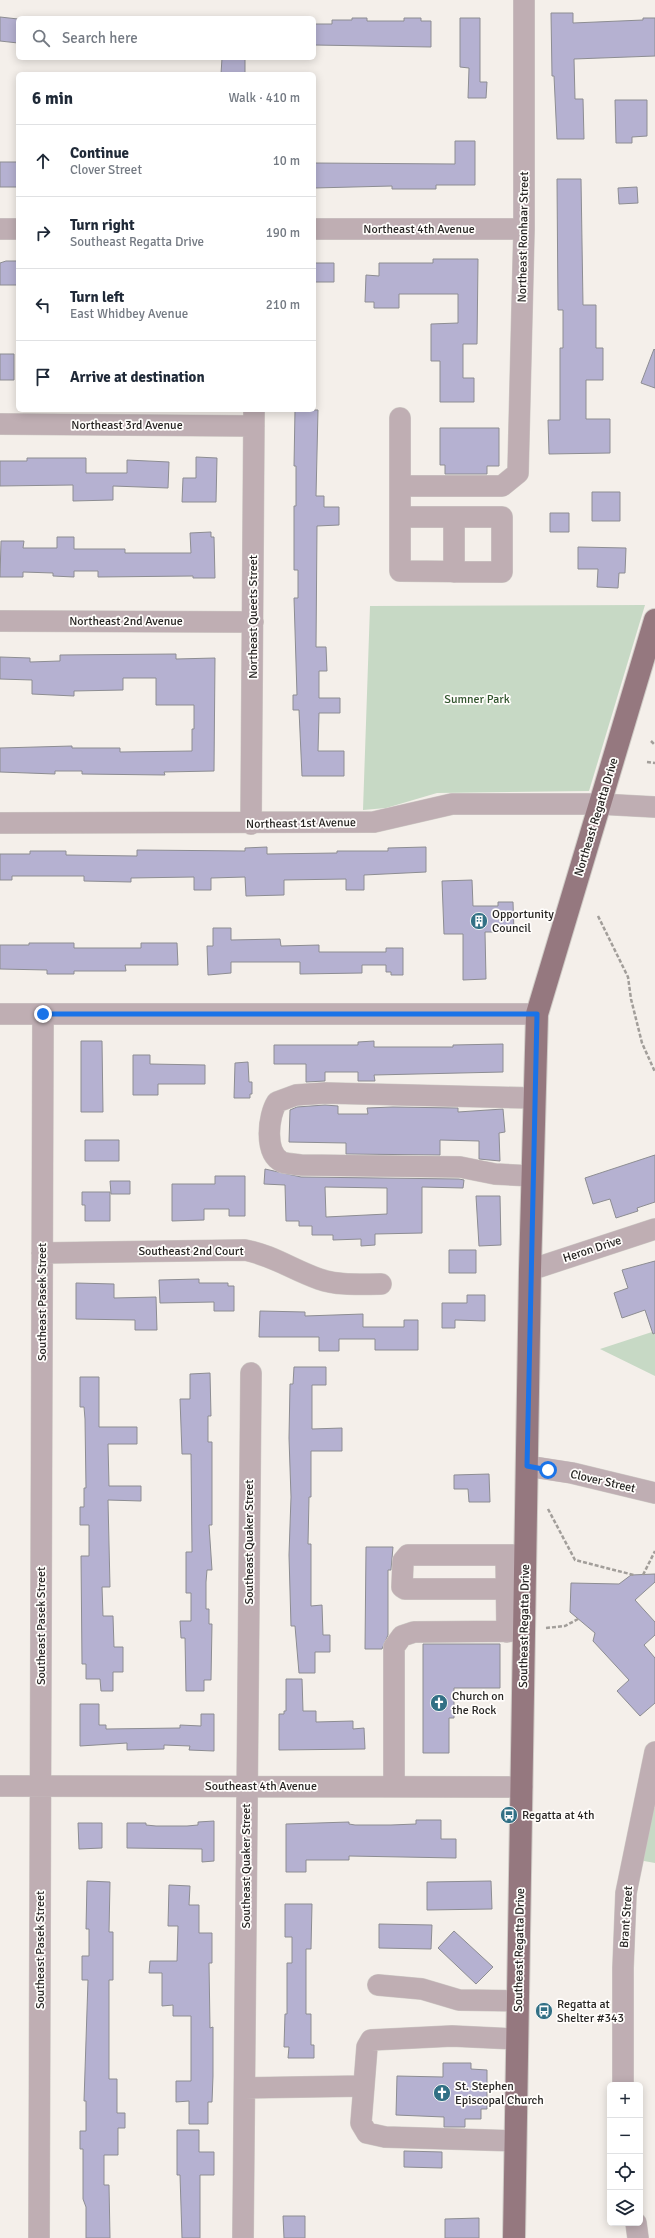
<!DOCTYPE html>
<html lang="en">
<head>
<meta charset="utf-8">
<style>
	body { margin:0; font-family:Signika,sans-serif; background:#f2f2f3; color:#1f2937 }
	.controls { position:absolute; right:12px; bottom:12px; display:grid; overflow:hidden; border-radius:6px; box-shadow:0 2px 10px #0003 }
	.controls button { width:36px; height:36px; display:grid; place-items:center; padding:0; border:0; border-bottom:1px solid #e0e1e3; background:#fff; color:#1f2937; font:20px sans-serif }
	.stop { position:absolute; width:12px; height:12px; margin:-9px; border:3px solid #1a73e8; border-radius:50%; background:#fff }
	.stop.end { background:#1a73e8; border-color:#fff; box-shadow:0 1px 4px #0008 }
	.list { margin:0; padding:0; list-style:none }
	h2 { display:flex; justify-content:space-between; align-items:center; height:52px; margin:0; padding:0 16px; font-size:17px }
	h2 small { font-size:13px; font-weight:400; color:#747a83 }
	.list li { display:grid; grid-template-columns:26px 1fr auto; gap:12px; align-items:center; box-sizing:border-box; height:72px; padding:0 16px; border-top:1px solid #e0e1e3 }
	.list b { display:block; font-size:15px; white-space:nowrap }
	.list p { margin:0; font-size:13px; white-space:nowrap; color:#747a83 }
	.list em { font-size:13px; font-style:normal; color:#747a83 }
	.icon { flex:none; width:22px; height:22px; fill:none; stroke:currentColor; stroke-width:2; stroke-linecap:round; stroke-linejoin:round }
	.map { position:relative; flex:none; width:655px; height:2238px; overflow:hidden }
	.search { position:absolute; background:#fff; box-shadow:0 2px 10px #0003; left:16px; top:16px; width:300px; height:44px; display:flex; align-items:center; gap:10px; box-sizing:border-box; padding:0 14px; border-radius:6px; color:#747a83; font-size:15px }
	.panel { position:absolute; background:#fff; box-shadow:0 2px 10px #0003; left:16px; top:72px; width:300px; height:340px; border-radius:6px }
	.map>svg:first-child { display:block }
	.green { fill:#c7d9c5 }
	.building { fill:#b5b1d1; stroke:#8d8d92; fill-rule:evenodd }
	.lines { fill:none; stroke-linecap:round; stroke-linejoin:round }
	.minor-casing { stroke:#cfcbc6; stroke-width:22 }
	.major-casing { stroke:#cfcbc6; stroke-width:24 }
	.path { stroke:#a29e9a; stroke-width:2.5; stroke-dasharray:4 2; stroke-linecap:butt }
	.minor { stroke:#bfaeb3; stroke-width:21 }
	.major { stroke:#95787f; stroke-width:22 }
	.route { stroke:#1a73e8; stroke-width:5 }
	.labels { text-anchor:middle; stroke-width:3.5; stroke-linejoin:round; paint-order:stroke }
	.street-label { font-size:12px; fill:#272523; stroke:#fffdfb }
	.park-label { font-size:12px; fill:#30542d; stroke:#fffdfb }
	.poi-label { font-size:12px; fill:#272523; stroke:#fffdfb; text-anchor:start }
</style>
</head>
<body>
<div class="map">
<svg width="655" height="2238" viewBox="0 0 655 2238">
	<rect width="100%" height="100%" fill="#f4efea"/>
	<path class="green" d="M645 605 589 791 437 793 386 808 363 810 370 606Z
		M655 1331V1376L600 1349Z
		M643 1806 655 1808V1863L633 1859Z"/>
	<path class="building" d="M551 13H573V23L643 20V18H655V56L574 59 575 99H583L584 139H557L554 76H552Z
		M0 17 18 19V43L0 41Z
		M352 18H367V21H404V18H421V21H431V47L314 45V24H332V20H352Z
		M460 18H480V82H487L486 98H468L469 68 460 67Z
		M222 58H245V74H221Z
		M615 100H647V136L632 137V143H616Z
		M455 141H475V185H436V189H392V186L314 188V163L455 164Z
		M0 162H18L17 187H0Z
		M557 179H581L583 305H596V348H603V380H586V419H610V453L549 454 548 420H560V348H563V310H558Z
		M637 187 638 203 619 204 618 188Z
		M433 259H478L477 344H463V378H474V402H440V361H431V324L458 323V294H399V308H374V302H365L366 275 379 276V263H433Z
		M6 261H18V285H0V263Z
		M314 263H334V282H314Z
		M654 349 655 350V388L641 383Z
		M0 354H14V380H0Z
		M295 410H318L316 496H324V507H339V525L317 526 316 647H326L327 671H319V698H340V713H319L318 751H344V776H302L299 710H293V695H297L294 598H298V570H294V506H296V466H294Z
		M440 428H499V466H487V474H445V465H440Z
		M196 457 217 458 216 502H182L183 478H196Z
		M27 458H86V473H127V460L169 462 168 488 113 486V500L73 501V485L0 486V461H27Z
		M592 492H620V521H592Z
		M550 513H569V532H550Z
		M211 532V537H214L215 578H193V576L98 577V571H74V577L53 576V573L23 572V577H0L1 541H24L23 548H57V537H74V549H125V553H191L190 533Z
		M578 547 626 548 625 573H619L618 588 597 587 598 569H578Z
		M176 654V659L215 658 214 771 164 772 165 775 82 774V771H55V774L0 772V748L72 746V748H120V752L192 751V729H194V705H156V678H123V690L74 691V696L32 694V680L0 679V657L30 658V662L60 661V655Z
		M267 847V854L337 853V851H388V848L426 847V872L364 875V890H346V879L284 880V895L246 896 245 877 211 878V890H194V877L131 878V882L84 881V876H12V880H0V854H30V851H66V855L137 856V850L245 851V848Z
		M472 880 473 906H498V902H513L514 932H485L486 979 463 980V934H444L442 881Z
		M213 928H231V940L280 939 281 946 319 945V952H386V948H403V975H391V972H386V965H362V973L300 974V962H231V973L208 975 207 946H213Z
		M29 943H74V948H141V943H177L178 965H125L126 971H74V974H47V970L0 969V945H29Z
		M81 1041H102L103 1112H81Z
		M374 1041V1047H453V1045L503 1044V1072L374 1075 375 1081H358V1072H325V1081L306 1082V1064H274V1045H358V1042Z
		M133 1055H150V1064L205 1065V1084H158V1095H133Z
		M248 1062 249 1082H252V1094H250V1098H234L235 1063Z
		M325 1105 338 1106V1114H368L367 1108 393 1107 458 1108V1112L503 1109 505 1132 499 1133 500 1161 479 1159V1141L440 1140V1155L346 1154V1143L289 1142 290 1110 297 1107Z
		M85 1140H119V1161H85Z
		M655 1155V1202L637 1208 638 1211 616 1218 610 1199 593 1204 585 1178Z
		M265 1169 301 1177 459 1179 464 1180 463 1188 422 1187V1233L375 1234V1245L361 1246V1239L333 1240V1235H312V1226H299V1221H286L285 1185 264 1184ZM325 1187 387 1188V1214L326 1217Z
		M215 1176H245V1216H229V1209H204V1220L172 1221V1184H215Z
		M110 1181H130V1194H111Z
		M82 1192H110V1221H85V1205H82Z
		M476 1196H500L501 1245 479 1246Z
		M449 1250H476V1273H449Z
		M655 1261V1333L653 1334 645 1310 622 1318 614 1293 628 1288 622 1270Z
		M199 1279V1283H228V1286H234V1311H214V1302L160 1303 159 1280Z
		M76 1283 114 1284V1298L156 1297 157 1330H135V1320L76 1319Z
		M467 1295H485V1321L455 1320V1328H442V1303H467Z
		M260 1311 305 1312V1316L363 1314V1327H404V1320H418V1350H375V1339H339V1351H319V1337H259Z
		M294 1367H326V1385H312V1429L342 1428V1451H311V1497H309L308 1544H311V1606L322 1605 323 1635H330V1652H315V1673H299L295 1626H291L289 1555 291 1497 289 1438 290 1384H293Z
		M210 1373 211 1416H208V1442H212V1525H209L212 1570H207L206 1582V1609H209V1624H212L211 1680H204V1691H186L185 1638H181L180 1621H191V1593H186V1552H192L191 1454H182L180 1399H190V1374Z
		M80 1377H99V1427H137V1444H108L109 1486H141V1501L108 1500 110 1587H102L103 1616H113L114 1647H123V1672H113V1691H101L100 1679H86V1664H82L81 1556H89V1525H80V1507H84V1488H86L85 1419 84 1407H80Z
		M489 1474 490 1502H469L468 1489H454V1475Z
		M366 1547H393L391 1570H388V1635L382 1649H365Z
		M655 1574V1582L635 1600 655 1622V1635L644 1645 655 1658V1703L640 1716 617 1691 629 1680 593 1641 595 1633 570 1612 571 1583 619 1584 631 1575Z
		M423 1644H500V1688H454V1718H449V1753H423Z
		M286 1679H302L303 1711H316V1722L353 1721V1729L364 1728 365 1749 279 1750V1714H284V1711H286Z
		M80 1704H99V1725H106V1729L180 1728V1725L201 1726V1714H214V1751L189 1750 190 1746 164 1745V1749L127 1750V1743L80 1746Z
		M416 1820H441V1839H456V1858L349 1856V1860H306V1872H286V1824L349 1822V1824L355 1825H391L416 1824Z
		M214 1821V1861L202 1862V1849L127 1848V1823H146V1825L156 1826H187L198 1825V1822Z
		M78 1823H102V1848L79 1849Z
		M87 1881 110 1882 109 1932H113V1980H109V2079H117V2113H125V2128H118V2155H104V2185H109L110 2238H86V2207L83 2199V2149H80V2131H86V2101H84L88 1980H82V1956H89V1929H86Z
		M491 1881 492 1909 427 1910V1882Z
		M169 1885 190 1886 189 1905H199V1933H212V1963H209L210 2028 213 2027V2076L212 2102H208V2124H189V2101L176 2102V2081H191V2016H173V2005L162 2006V1973H149L150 1961H177L178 1926H168Z
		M285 1904H312L311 1949H306V2014H311V2045H314V2058H288L289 2047H284L285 2014H287V1963H292V1937H285Z
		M379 1924 432 1925 431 1949 379 1948Z
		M454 1931 493 1967 476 1984 438 1948Z
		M443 2063H471V2069L487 2070V2109H481V2119H465V2127H444V2117L396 2115 397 2076 443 2077Z
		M177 2130H199V2152H214V2175H200V2238H182L180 2175H177Z
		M404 2151 442 2152V2168L404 2167Z
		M283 2216H305V2238H284Z
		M479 2218V2238H445V2219Z"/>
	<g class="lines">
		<defs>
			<path id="minor" d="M0 229H18
				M314 229H524
				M0 424 254 426
				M400 486H502L518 473 524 229V0
				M400 517H502V572L400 571V418
				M454 572V517
				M0 621 253 622
				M0 823 374 822 452 804H599L655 807
				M251 824 254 410
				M0 1014H537
				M532 1176 495 1174 460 1167 301 1165C295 1164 287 1164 282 1162 264 1153 268 1116 277 1102L296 1095 325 1093 534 1098
				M42 1253 245 1250C272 1255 293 1270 319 1279 339 1286 361 1284 381 1284
				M530 1270 655 1229
				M527 1466 572 1473 655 1493
				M506 1555 507 1632
				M507 1589H405L402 1587 403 1561 408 1555H525
				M0 1786 522 1787
				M394 1787V1647L402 1636 414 1632 524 1631
				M378 1985 422 1989 459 2000 518 2001
				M623 2085V1968L626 1893 655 1752
				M245 2088 364 2086
				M515 2141 385 2137 367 2133 361 2123 367 2047 371 2040 452 2036 517 2039
				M636 2223 638 2238
				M39 2238 43 1014
				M243 2238 251 1373"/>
			<path id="major" d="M514 2238 530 1270 537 1014 655 620"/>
		</defs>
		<use href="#minor" class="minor-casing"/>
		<use href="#major" class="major-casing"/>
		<path class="path" d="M651 741 655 745
			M647 762 655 763
			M598 916 628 977 631 999 642 1043 655 1072
			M548 1509 575 1560 634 1575
			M643 1575 655 1551
			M546 1628 565 1626 578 1619"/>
		<use href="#minor" class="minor"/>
		<use href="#major" class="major"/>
	</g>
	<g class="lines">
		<path class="route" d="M43 1014H537L527 1466 548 1470"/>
	</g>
	<defs>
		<symbol id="building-disc" viewBox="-11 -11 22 22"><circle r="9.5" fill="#327085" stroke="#fffdfb"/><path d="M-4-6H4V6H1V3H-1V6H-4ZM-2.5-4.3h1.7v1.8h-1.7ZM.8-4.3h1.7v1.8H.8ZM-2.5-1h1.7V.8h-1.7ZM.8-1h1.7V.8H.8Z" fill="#fff"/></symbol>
		<symbol id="church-disc" viewBox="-11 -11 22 22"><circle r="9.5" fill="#327085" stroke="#fffdfb"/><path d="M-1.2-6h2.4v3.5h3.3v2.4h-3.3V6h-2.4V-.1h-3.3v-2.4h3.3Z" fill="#fff"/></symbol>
		<symbol id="bus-disc" viewBox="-11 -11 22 22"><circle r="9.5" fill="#327085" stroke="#fffdfb"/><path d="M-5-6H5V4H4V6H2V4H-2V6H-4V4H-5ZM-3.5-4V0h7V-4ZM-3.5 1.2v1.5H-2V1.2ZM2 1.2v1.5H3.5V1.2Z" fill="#fff"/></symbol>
	</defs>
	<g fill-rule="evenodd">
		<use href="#building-disc" x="469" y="911" width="20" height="20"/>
		<use href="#church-disc" x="429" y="1693" width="20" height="20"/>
		<use href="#bus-disc" x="499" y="1805" width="20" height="20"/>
		<use href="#bus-disc" x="534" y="2001" width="20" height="20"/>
		<use href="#church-disc" x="432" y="2083" width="20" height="20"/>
	</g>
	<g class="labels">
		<g class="street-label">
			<text x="419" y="233">Northeast 4th Avenue</text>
			<text transform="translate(523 237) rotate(-89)" y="4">Northeast Ronhaar Street</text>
			<text x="127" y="429">Northeast 3rd Avenue</text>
			<text transform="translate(253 617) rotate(-90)" y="4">Northeast Queets Street</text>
			<text x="126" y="625">Northeast 2nd Avenue</text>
			<text transform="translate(596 817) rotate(-73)" y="4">Northeast Regatta Drive</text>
			<text transform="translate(301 823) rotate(-1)" y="4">Northeast 1st Avenue</text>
			<text transform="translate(592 1249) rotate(-18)" y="4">Heron Drive</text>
			<text x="191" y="1255">Southeast 2nd Court</text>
			<text transform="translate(42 1302) rotate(-90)" y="4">Southeast Pasek Street</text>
			<text transform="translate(603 1481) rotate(13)" y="4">Clover Street</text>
			<text transform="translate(249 1542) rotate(-90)" y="4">Southeast Quaker Street</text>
			<text transform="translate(41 1626) rotate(-90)" y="4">Southeast Pasek Street</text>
			<text transform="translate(524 1626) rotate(-89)" y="4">Southeast Regatta Drive</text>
			<text x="261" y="1790">Southeast 4th Avenue</text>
			<text transform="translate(246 1866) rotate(-90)" y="4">Southeast Quaker Street</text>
			<text transform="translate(626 1917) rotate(-86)" y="4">Brant Street</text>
			<text transform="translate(40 1950) rotate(-90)" y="4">Southeast Pasek Street</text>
			<text transform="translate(519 1950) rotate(-89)" y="4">Southeast Regatta Drive</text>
		</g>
		<g class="park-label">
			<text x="477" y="703">Sumner Park</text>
		</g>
		<g class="poi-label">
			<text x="492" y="918">Opportunity<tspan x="492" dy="14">Council</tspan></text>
			<text x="452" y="1700">Church on<tspan x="452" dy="14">the Rock</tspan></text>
			<text x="522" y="1819">Regatta at 4th</text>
			<text x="557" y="2008">Regatta at<tspan x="557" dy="14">Shelter #343</tspan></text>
			<text x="455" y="2090">St. Stephen<tspan x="455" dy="14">Episcopal Church</tspan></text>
		</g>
	</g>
</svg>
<div class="controls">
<button>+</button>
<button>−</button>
<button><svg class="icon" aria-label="locate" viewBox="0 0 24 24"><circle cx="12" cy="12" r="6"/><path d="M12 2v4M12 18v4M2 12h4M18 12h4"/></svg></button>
<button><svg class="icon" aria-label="layers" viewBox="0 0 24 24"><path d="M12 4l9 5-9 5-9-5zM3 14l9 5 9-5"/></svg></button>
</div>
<div class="stop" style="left:548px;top:1470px"></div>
<div class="stop end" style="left:43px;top:1014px"></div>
<div class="search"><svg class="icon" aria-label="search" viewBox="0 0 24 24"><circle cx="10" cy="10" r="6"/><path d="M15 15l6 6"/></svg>Search here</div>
<section class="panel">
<h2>6 min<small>Walk · 410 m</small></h2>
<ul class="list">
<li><svg class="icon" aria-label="ahead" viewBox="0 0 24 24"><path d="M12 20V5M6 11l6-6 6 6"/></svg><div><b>Continue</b><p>Clover Street</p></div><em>10 m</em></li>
<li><svg class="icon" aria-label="right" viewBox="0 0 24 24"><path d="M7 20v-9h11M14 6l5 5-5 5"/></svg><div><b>Turn right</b><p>Southeast Regatta Drive</p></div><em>190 m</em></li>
<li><svg class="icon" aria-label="left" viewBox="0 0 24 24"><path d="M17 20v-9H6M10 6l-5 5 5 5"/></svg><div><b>Turn left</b><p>East Whidbey Avenue</p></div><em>210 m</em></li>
<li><svg class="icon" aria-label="arrive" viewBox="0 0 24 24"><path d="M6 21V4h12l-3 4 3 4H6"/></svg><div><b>Arrive at destination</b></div></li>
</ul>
</section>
</div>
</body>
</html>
